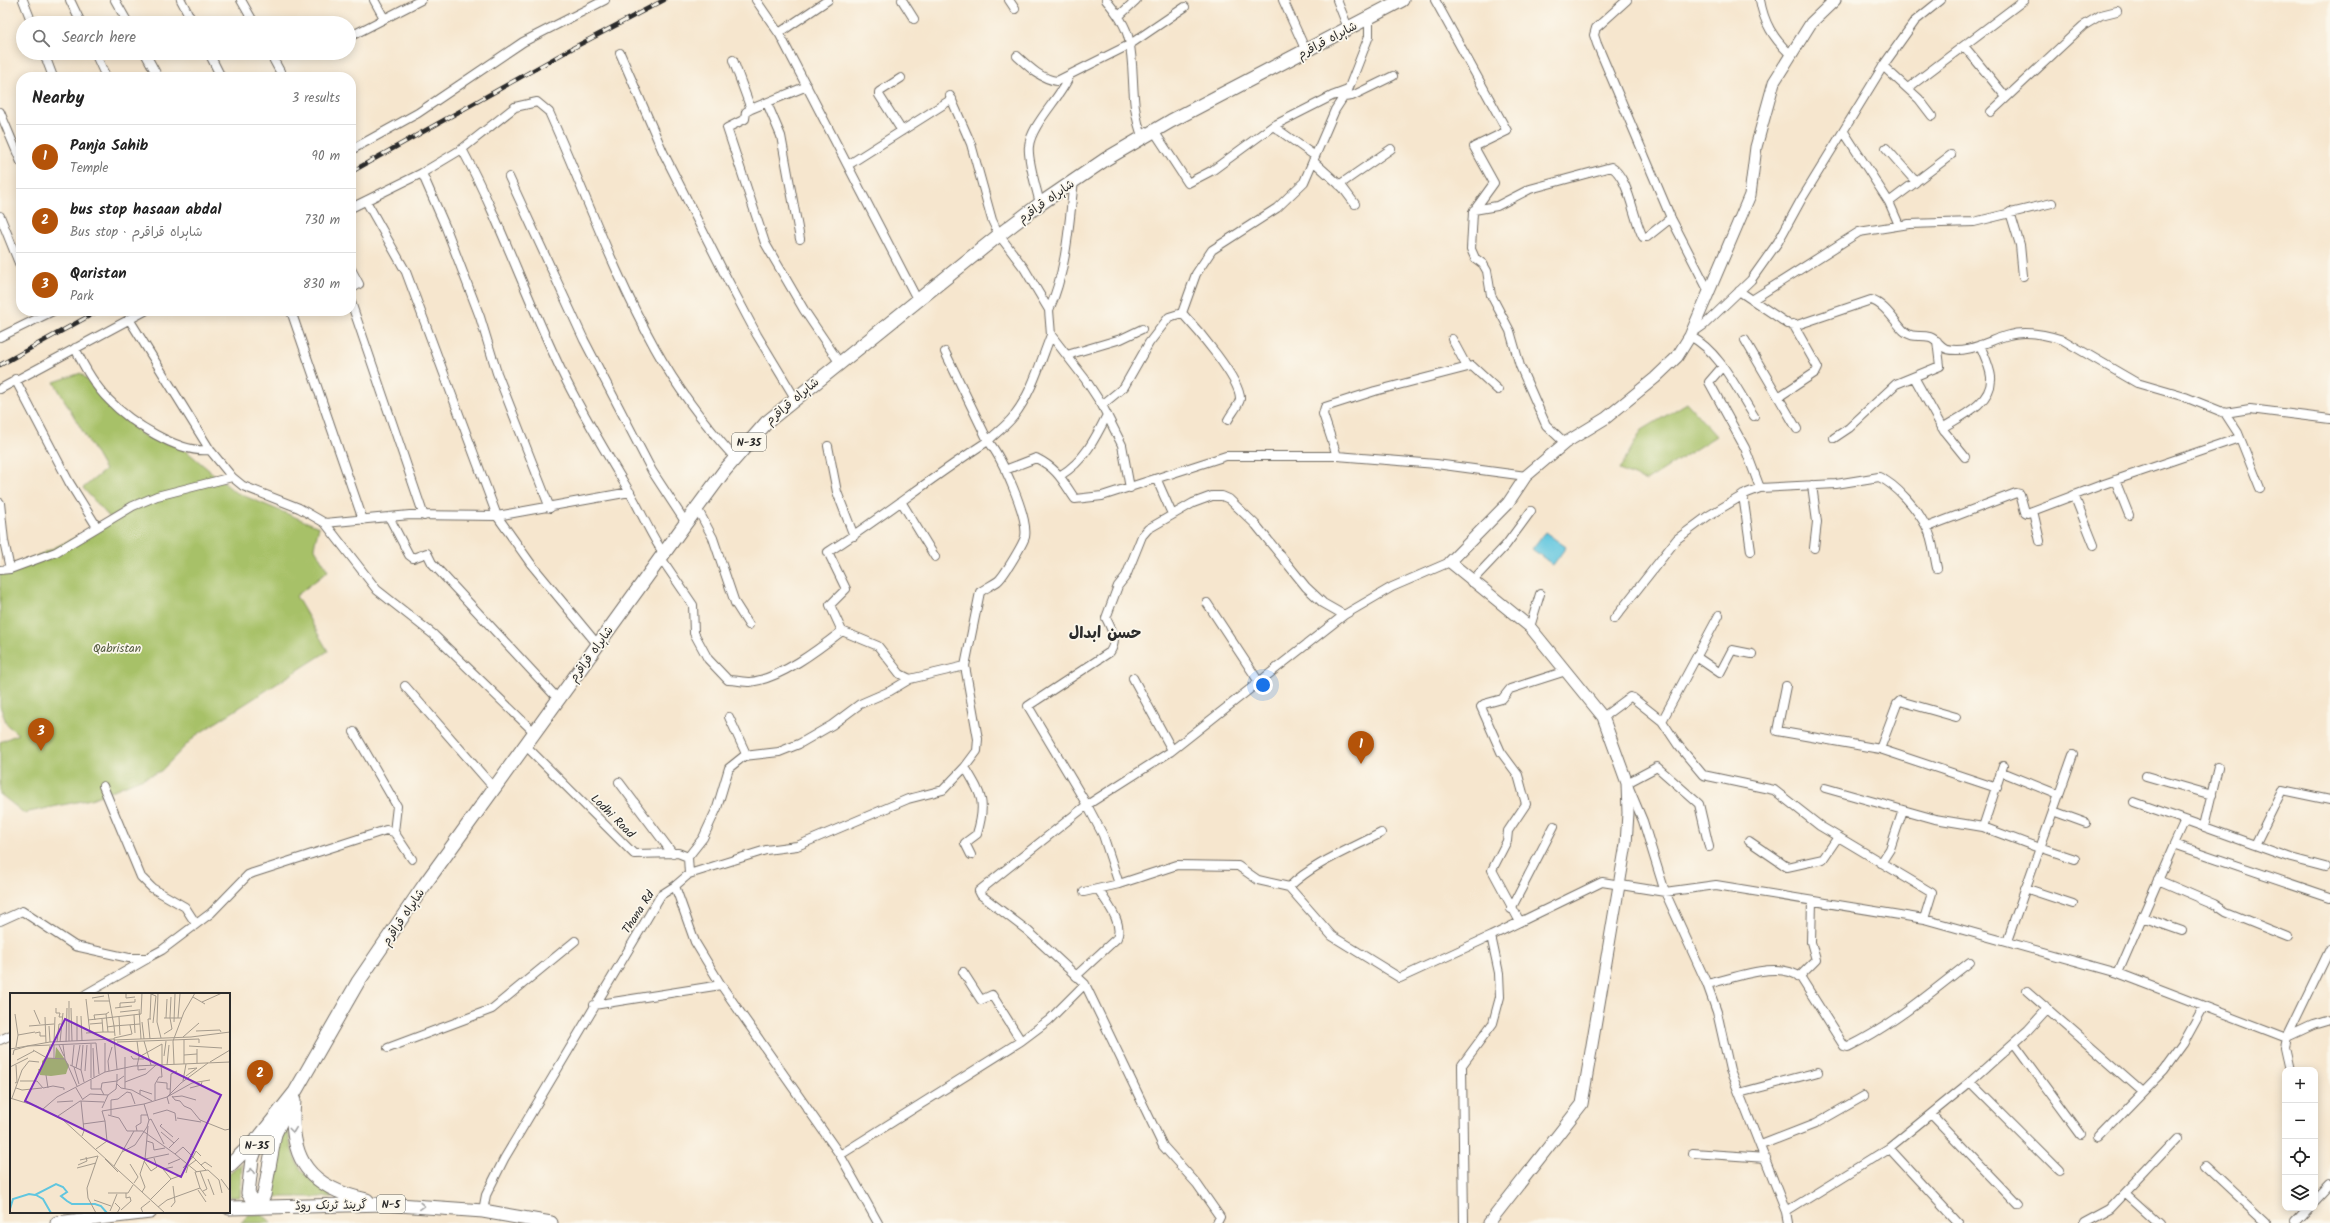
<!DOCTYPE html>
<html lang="en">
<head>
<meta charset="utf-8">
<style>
	body { margin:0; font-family:Kalam,"Playpen Sans Arabic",sans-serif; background:#f2f2f2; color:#222 }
	.controls { position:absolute; right:12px; bottom:12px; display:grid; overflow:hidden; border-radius:8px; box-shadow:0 2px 10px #0003 }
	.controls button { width:36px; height:36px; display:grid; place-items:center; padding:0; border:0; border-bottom:1px solid #e0e0e0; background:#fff; color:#222; font:20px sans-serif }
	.you { position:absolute; left:1263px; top:685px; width:14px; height:14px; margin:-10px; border:3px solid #fff; border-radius:50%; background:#1a73e8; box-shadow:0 0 0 6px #1a73e833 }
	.badge { display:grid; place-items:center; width:26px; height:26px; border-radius:50%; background:#b45309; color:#fff; font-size:13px; font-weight:700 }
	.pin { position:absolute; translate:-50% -33px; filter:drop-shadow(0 1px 2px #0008) }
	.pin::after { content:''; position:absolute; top:21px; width:14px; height:12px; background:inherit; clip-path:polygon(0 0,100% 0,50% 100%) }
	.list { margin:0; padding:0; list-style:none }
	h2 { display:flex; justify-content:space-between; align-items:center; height:52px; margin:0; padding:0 16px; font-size:17px }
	h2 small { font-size:13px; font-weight:400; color:#767676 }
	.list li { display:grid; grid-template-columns:26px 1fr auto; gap:12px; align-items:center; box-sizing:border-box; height:64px; padding:0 16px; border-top:1px solid #e0e0e0 }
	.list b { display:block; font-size:15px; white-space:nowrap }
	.list p { margin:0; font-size:13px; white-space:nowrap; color:#767676 }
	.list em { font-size:13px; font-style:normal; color:#767676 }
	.icon { flex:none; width:22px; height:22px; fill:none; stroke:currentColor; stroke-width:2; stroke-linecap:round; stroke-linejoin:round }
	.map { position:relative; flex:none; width:2330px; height:1223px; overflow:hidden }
	.search { position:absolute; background:#fff; box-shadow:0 2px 10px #0003; left:16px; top:16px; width:340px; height:44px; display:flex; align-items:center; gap:10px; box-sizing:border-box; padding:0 14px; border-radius:22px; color:#767676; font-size:15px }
	.panel { position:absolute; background:#fff; box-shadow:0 2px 10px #0003; left:16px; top:72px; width:340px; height:244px; border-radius:16px }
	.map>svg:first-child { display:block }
	.green { fill:#a7c167; stroke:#697649 }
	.water { fill:#61c6df; stroke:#467885 }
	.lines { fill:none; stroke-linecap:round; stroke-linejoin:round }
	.minor-casing { stroke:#726c64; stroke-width:10 }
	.secondary-casing { stroke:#726c64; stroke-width:13 }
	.trunk-casing { stroke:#726c64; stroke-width:15 }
	.minor { stroke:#fff; stroke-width:8 }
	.secondary { stroke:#fff; stroke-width:11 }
	.trunk { stroke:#fff; stroke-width:13 }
	.rail-casing { stroke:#2b2b2b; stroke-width:4.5 }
	.rail { stroke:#fbf7ec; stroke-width:3; stroke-dasharray:9; stroke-linecap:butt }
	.oneway { stroke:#a0a0a0 }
	.labels { text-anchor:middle; stroke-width:3.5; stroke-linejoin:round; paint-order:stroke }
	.shield { fill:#fbf7ec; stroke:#696865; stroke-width:1 }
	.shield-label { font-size:11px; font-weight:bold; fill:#2b2b2b }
	.street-label { font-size:12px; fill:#2b2b2b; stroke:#fbf7ec }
	.park-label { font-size:12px; fill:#50583d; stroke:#fbf7ec }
	.district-label { font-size:16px; font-weight:bold; fill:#2b2b2b; stroke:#fbf7ec }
	.inset-river { fill:none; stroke:#61c6df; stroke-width:2 }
	.inset-road { fill:none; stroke:#a59b8d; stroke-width:1 }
	.view { fill:#7b2cbf; fill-opacity:0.15; stroke:#7b2cbf; stroke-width:2 }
	.inset-edge { fill:none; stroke:#2b2b2b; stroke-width:2 }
</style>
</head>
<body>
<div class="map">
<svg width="2330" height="1223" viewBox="0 0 2330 1223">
	<rect width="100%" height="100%" fill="#fbf7ec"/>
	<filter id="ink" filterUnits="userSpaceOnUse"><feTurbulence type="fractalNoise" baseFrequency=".025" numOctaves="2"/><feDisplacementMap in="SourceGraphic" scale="8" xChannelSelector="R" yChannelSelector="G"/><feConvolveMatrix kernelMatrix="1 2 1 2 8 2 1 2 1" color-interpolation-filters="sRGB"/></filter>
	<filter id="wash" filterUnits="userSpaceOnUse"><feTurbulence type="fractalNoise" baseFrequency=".012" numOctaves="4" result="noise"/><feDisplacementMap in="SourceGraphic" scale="16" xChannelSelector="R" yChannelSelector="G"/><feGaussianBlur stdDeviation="0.9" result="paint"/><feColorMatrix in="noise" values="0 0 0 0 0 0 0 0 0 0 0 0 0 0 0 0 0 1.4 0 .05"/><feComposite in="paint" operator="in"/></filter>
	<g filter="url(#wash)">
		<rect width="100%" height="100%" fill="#f6e6ce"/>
		<path class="green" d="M81 373 109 405 144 436 184 449 235 492 319 527 314 547 328 571 296 596 328 651 195 736 161 771 91 799 24 813 0 794V742L18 734 7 725 0 706V574L112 520 83 488 105 470 54 382Z
			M1687 403 1716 436 1646 481 1619 470 1642 430Z
			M287 1124C292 1163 300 1175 333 1197H270L277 1146Z
			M242 1163 240 1197H229V1174Z
			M262 1214 272 1223H241L248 1215Z"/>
		<path class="water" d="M1545 532 1566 547 1553 565 1532 549Z"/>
	</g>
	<g filter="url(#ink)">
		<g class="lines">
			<defs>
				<path id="minor" d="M23 0 32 23
					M70 0 81 23
					M115 0 128 23
					M181 0 193 23
					M241 0 254 23
					M374 0 384 18
					M756 0 780 35 918 301
					M902 0 914 19
					M1009 0 1015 9
					M1106 0C1116 12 1126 25 1129 40 1136 74 1129 104 1143 138
					M1283 0 1306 51
					M1337 0 1348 28
					M1435 0 1507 131 1474 147 1494 183 1473 212 1471 249 1475 258 1483 264 1487 271 1491 295 1510 331 1520 366 1546 425 1565 443
					M1627 0 1596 28 1594 35 1597 44 1671 218 1709 292
					M1760 0C1764 23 1773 38 1790 54
					M1119 16 1136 0
					M779 33 828 0
					M349 37 421 0
					M1964 46 2006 97
					M44 53 53 77
					M95 53 106 77
					M145 53 158 77
					M209 53 221 77
					M270 53 283 77
					M620 53 663 152 723 271 757 335 795 398
					M1017 56C1029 67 1041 79 1057 81L1129 45 1185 7
					M733 60 751 109 746 112 745 119 727 128 765 243 804 310 839 362
					M1883 66 1919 99 1932 116
					M901 78 879 92V95L902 131
					M1908 88 2024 0
					M950 96 971 144 992 220 999 235 1024 268 1049 310 1051 335 1085 379 1102 405
					M1344 97 1352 96 1393 76
					M767 103 781 136 800 239
					M751 109 807 86
					M0 112 21 162
					M1991 112 2083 26 2101 15 2117 11
					M1154 131 1188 183 1213 170 1273 126
					M1844 132 1889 202 1899 225
					M1886 148 1916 182 1889 202 1951 155
					M462 149C500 220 526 297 561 370 581 412 605 451 629 491 641 511 650 534 664 554
					M351 150 418 113 523 42 605 0
					M1315 156 1273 126 1332 96 1348 90
					M1313 161 1343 188 1355 204
					M848 165 952 99
					M422 173 446 228 480 317 497 373 550 508
					M509 177 584 340 652 471 686 523
					M1339 185 1391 149
					M366 201 406 272 497 516 531 564 598 645
					M1040 204C1037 190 1027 159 1029 146 1031 125 1060 98 1069 77
					M351 208 422 173 462 149 515 107 537 102 549 112C584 190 613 272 655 348 676 386 705 425 735 458
					M1474 210 1497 206 1530 189 1611 167C1629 177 1633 219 1643 237H1647L1671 218
					M2010 212 2020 245 2023 276
					M0 216 21 268
					M351 269 359 284 351 289
					M1739 291 1788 324 1797 325 1871 300C1885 304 1894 321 1904 331 1913 339 1920 334 1930 337 1937 339 1940 347 1947 349 1969 354 1989 340 2009 335 2026 330 2047 335 2063 340L2137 383 2185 397 2225 413 2250 409 2330 419
					M1752 300 1859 232 1909 224 1974 222 2052 203
					M351 302 424 516
					M1049 310C1067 270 1069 223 1074 180
					M291 311 363 520
					M1182 313 1196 274 1212 250 1277 208 1304 182 1335 110 1348 90 1369 36V18
					M1182 313C1196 328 1241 380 1240 399 1239 405 1231 414 1228 420
					M129 319 210 450 232 477 243 486 299 508 325 523 377 590 434 635 534 732
					M1691 334 1704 325 1751 280 1778 242 1801 200 1885 63 1915 21 1941 0
					M1690 336C1720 352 1736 388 1754 416
					M0 337 53 311
					M1452 339 1467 367
					M1745 340 1797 429
					M75 348C84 367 94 385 109 400 130 422 179 454 210 450
					M1067 355 1121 339 1142 329
					M1722 367 1709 382 1745 448 1760 488
					M1914 377 1944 431 1965 457
					M15 379 69 482 97 527
					M0 389 145 311
					M1780 396 1816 372 1818 368 1793 324
					M2225 413 2238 433 2260 488
					M1942 428C1960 417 1993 403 1991 377 1990 367 1984 355 1980 345
					M1834 438 1849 428 1896 384 1940 366 1937 341
					M828 446 837 492 854 536
					M1337 456 1323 414 1325 407 1375 391 1472 366 1498 390
					M1005 470 1036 458C1058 469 1062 480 1075 499L1102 496 1226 456H1337L1436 464 1526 476
					M1061 475C1084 461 1095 439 1107 415
					M1157 480 1172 514
					M2115 480 2129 515
					M1812 485 1817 522 1814 548
					M1130 488 1122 445 1102 405 1124 387 1149 343 1169 317 1182 313
					M1743 495 1751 551
					M2074 495 2094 545
					M0 503 4 541 10 569 56 552 133 506 157 496 232 477
					M902 503 935 557
					M697 508 713 538 735 603 749 625
					M2033 511 2040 541
					M389 517 409 555 413 558 427 553 432 563 558 699
					M325 523 410 515 497 516 630 492
					M1927 527 2016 493 2020 494 2025 512 2027 513 2104 484 2239 438
					M661 558 693 605 694 633 708 659 728 680C735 680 743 682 750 682 780 679 819 649 842 631L878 646 900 674 910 679
					M0 570 10 569
					M1471 582 1506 545 1531 511
					M1207 603 1259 682
					M1614 619 1677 539 1708 516 1747 493 1760 488 1836 484 1879 477C1897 485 1917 509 1926 526 1933 537 1934 556 1937 568
					M1530 627 1540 594
					M842 631 830 605 846 589 828 552C883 517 933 476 988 441L945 352
					M1698 658 1720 673 1732 650 1752 654
					M1133 678 1172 750
					M405 686 494 788
					M1786 686 1777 731 1880 749 1997 788
					M729 717 747 756
					M1603 717 1630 697 1633 698 1662 721 1678 745 1703 775 1774 790 1820 826 1932 893 1924 919
					M1662 721 1719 615
					M354 732 397 806 394 832
					M525 745 634 854 678 853 688 857 689 874
					M1880 749 1897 704 1900 701 1956 717
					M2002 772 2059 795
					M2146 776 2212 795
					M619 782 673 854
					M103 786 141 877 152 888 185 907 196 924
					M1825 788 1935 819 1983 827 2039 848
					M2134 802 2185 820
					M2053 811 2086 823
					M2204 826 2218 767
					M1983 827 2003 766
					M1749 841 1787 867 1823 859 1838 837
					M2174 844 2185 820 2291 858 2325 867
					M2255 845 2282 790 2330 800
					M1709 847 1699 804 1657 767 1627 783 1643 821 1665 892 1707 984 1717 1012 1730 1070 1786 1212 1788 1223
					M2039 847 2075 859
					M971 855 965 843 977 834C987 801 981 794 965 767L977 751 978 739 965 666 980 592C986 588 992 585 998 581 1004 576 1023 544 1025 537 1029 517 1001 456 988 441 996 433 1006 426 1013 417 1032 393 1040 363 1051 335
					M688 857 703 838 717 808 729 768 744 756 779 752 799 744 832 725 860 704 890 691 910 679 965 666
					M1881 863 1890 849 1903 810
					M2158 880 2214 904 2226 912 2288 937
					M1119 884 1103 835 1087 805 1028 706 1110 652C1118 640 1112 630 1106 618L1118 586 1126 576 1142 536 1148 529 1193 503 1212 496H1222L1229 499 1256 525 1306 587 1323 603 1344 615
					M675 886 695 942 721 985 840 1155 878 1223
					M1289 887C1313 863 1351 849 1381 833
					M2025 888 2073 904
					M1084 892 1119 884 1177 865 1238 866 1258 880 1289 887 1332 936 1400 978 1491 936
					M1511 909 1554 826
					M2142 917 2182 931
					M0 921 22 911 75 946 129 958H147L162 950 211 913 248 875 253 873 386 830 394 832 412 859
					M1520 922 1492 870 1507 841 1508 831 1526 804 1518 775 1501 752 1481 707 1484 704 1502 699 1510 689 1566 671
					M2007 941 2073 755
					M963 972 981 1000 992 995 1021 1041
					M2118 973 2287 1038 2313 1026 2330 1021
					M1076 976 1117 938C1124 923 1106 902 1098 889
					M1799 977 1816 960 1811 942 1812 901
					M1707 984C1733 979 1779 959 1801 978L1844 1046 1848 1047C1892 1026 1931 992 1970 962
					M2027 991 2142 1092
					M86 994 147 959
					M594 1005 721 985
					M0 1040 11 1035
					M2014 1043 2081 1134
					M388 1048 492 1009 575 941
					M2290 1070 2285 1048 2287 1038 2330 949
					M1970 1082 2059 1171
					M1739 1093 1818 1072
					M1931 1114 2019 1206
					M2099 1137 2164 1070 2183 1044 2204 1006
					M1761 1145 1815 1124 1864 1096
					M1889 1148 1958 1223
					M1693 1153 1766 1158
					M840 1155 1021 1041 1049 1020 1085 984
					M2206 1166 2267 1223
					M2127 1193 2160 1223
					M2315 1201 2330 1185
					M483 1211 486 1195 504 1159 661 895 675 886 689 874 766 850 797 846 908 799 943 790 965 767
					M1786 1212 1889 1148 1970 1082 2028 1030 2048 1008
					M1217 1223 1220 1217 1197 1184 1163 1146 1085 984 1028 931 981 895 979 891 1087 805 1170 752 1344 615 1392 587 1450 562
					M1464 1223 1462 1065 1493 1023 1500 997 1499 973 1491 936 1602 882 1665 892 1716 885 1924 919 2118 973 2174 844 2330 897
					M2084 1223 2110 1209 2176 1139
					M2294 1223 2308 1208"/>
				<path id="secondary" d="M1489 1223 1582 1104 1626 844 1628 813 1627 783 1603 717 1530 627 1450 562 1508 503 1526 476 1565 443 1606 418 1655 378 1677 357 1690 336 1750 195 1756 147 1774 82 1811 23 1835 0"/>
				<path id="trunk" d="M295 1092 261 1135 252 1159 248 1193 257 1207 264 1195 275 1134 295 1092 358 982 425 884 680 531 725 470 767 422 999 235 1040 204 1106 159 1171 121 1402 0
					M294 1101C288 1160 310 1188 367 1200
					M229 1166 258 1138
					M229 1208 385 1204 483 1211 551 1223
					M57 1223 150 1212"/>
			</defs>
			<use href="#minor" class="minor-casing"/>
			<use href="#secondary" class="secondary-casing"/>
			<use href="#trunk" class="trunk-casing"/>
			<use href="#minor" class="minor"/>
			<use href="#secondary" class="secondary"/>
			<use href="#trunk" class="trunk"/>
			<defs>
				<path id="rail" d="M351 172 571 49 664 0
					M0 365 98 311"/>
			</defs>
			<use href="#rail" class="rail-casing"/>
			<use href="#rail" class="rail"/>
		</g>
		<defs><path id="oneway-chevron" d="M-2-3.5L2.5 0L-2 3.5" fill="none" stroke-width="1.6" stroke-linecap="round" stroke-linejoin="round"/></defs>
		<g class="oneway">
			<use href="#oneway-chevron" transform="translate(293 1130) rotate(83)"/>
			<use href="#oneway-chevron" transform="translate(251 1171) rotate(-83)"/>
			<use href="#oneway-chevron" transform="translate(422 1206) rotate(3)"/>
		</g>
	</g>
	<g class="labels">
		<g class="shield">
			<rect x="732" y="433" width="34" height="18" rx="3"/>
			<rect x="240" y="1136" width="34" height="18" rx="3"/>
			<rect x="377" y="1195" width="28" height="18" rx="3"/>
		</g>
		<g class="shield-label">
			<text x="749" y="446">N-35</text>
			<text x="257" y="1149">N-35</text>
			<text x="391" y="1208">N-5</text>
		</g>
		<g class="street-label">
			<text transform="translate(1327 40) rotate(-28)" y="4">شاہراہ قراقرم</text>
			<text transform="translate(1046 201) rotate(-35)" y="4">شاہراہ قراقرم</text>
			<text transform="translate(792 401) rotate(-40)" y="4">شاہراہ قراقرم</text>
			<text transform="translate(591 654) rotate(-54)" y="4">شاہراہ قراقرم</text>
			<text transform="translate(613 816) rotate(45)" y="4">Lodhi Road</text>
			<text transform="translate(638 912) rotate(-57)" y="4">Thana Rd</text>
			<text transform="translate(403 917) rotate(-56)" y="4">شاہراہ قراقرم</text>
			<text transform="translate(331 1205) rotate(-1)" y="4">گرینڈ ٹرنک روڈ</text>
		</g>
		<g class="park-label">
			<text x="117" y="652">Qabristan</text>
		</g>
		<g class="district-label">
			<text x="1105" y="638">حسن ابدال</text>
		</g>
	</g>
	<g transform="translate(10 993)">
		<rect width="220" height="220" fill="#f6e6ce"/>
		<path d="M46 54 59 72 56 81 41 83 30 82 28 76H32V68L35 65H45Z" fill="#a7c167"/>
		<path class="inset-river" d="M26 202 33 206 41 220M0 216 3 206 19 201 25 202 46 191 53 194 57 199 51 203 57 208 62 211H85L91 213 97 220"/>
		<path class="inset-road" d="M116 0V5L125 4M148 0 147 29 151 45M183 4 195 11M82 5 94 3M76 6 80 40M59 8V48M84 8H99M192 9 212 0M110 14V10L125 9V6M46 15V20H50L49 24H52M61 15 62 48M105 15 122 13M129 16 131 46M24 17 30 31M110 19 128 17M5 21 8 42 6 54M124 22 125 40M67 23V48M71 23 72 48M35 24 36 50M109 24 110 42M154 25H172M156 25 157 6M160 25 161 4M168 25 170 1M92 26 93 39H104M140 26 141 1 146 3 143 30M78 27 131 21 132 0M85 27 84 22 96 21M132 29 134 46M164 29 165 1M80 31 92 30M19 33 44 31M39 33 40 49 104 46M97 34 104 33 98 0M186 38 210 37 211 39M98 39 96 21 99 19M25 40 30 39V43H36M76 40 93 39M154 41 162 36 160 25M8 42 25 39M105 43 104 33 130 31M173 44 189 30M140 46 138 26H141M104 47 181 44 220 39M174 47V71M127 48 129 64 127 73M134 48 141 72M44 49 45 24M47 49 49 31H51M50 49 53 20M56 49 57 15M107 49 189 46V50M95 50V79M81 51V85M152 51V72M44 52V65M49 52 54 63M53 52 55 66 67 93M73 52 71 77 74 89M40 53 37 65 55 66M179 53 212 55M83 55 84 84M0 56 40 49M187 56V70M23 57 37 65M3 62 4 57 18 53 86 50 89 81M174 62 187 61M121 63 123 66H134M154 63 156 48M115 64V89M129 64 152 51M7 67 24 58M200 69 220 57M164 71 163 48 174 19 185 0M60 72 71 77M157 72 159 52M62 73 64 52M128 73V77L136 76M0 74 18 65M64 74 69 91M66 75 70 52M107 76 104 45 122 41 120 32M75 78 77 52M99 78 98 68 102 54M36 82 38 95M176 83 187 75 178 76M81 87V96H91L94 102M10 88H27L33 95 43 93 54 95V97M173 88 176 71M147 89 157 90V96H160M5 90 7 89 6 72M107 91 111 95 122 97 142 108M6 95 12 97 32 95M66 95 73 107M180 95 191 92 192 89M91 96 92 90 107 88V81M115 96V89L136 81 146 72M117 99 121 100 125 111M130 101V97L142 101M160 102 161 81 167 78M162 103 165 107 170 108 174 113 181 116 190 127 215 137 220 136M162 104 172 103 186 107M0 105 26 113 52 126 155 220M2 105 12 77 19 68 29 69M73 106 80 101 98 102M145 107V91L149 84H152L151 72M71 108 74 138 72 143M47 109 63 108M159 111 157 104 182 90 200 87M92 115 98 102 106 96 107 88 114 83M33 116 47 104 95 79 124 73 220 69M143 121 157 117 165 120 166 128M98 122 109 125 117 138H124M101 122V107L108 106 117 99M48 123 70 108 94 109M167 125 191 129M139 127 141 126 154 151M73 131 95 128M152 131 150 133 163 144M127 138 126 133 131 130V122H138M151 139 164 150M137 148 143 150 144 157 155 155M159 155 169 145M86 156 97 148 95 128 92 118 134 111M112 159 124 138H133L165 161 173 154 196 177M165 161 187 179M183 164 186 158 191 163M95 166 108 179M135 166 159 161M70 167 88 163M134 168 141 178 147 174 144 165M120 171 128 184 124 190M158 171 170 166M68 172 77 168 76 164M191 172 195 169 202 174M104 173 112 159 125 152 137 134 139 127 134 111 157 104 171 90 198 70M67 175 86 170M173 175 183 164M190 178 197 196 193 198M176 180 178 173 186 167M161 186 153 176 163 174M198 186 204 202M211 186 220 198M190 195 185 179 198 177 209 187 212 200M188 197 196 209M132 199 135 194 130 181 135 166 138 133M98 200H118L123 192M84 207 101 213M140 207 161 186 172 182M105 210 110 215 107 220M148 214 157 207 190 195 196 203M161 214 165 209 163 193M111 217 121 208 120 204 116 205V200M100 218 107 201M86 220 78 205 77 195 88 163M133 220 131 215 140 208"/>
		<path class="view" d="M55 26 211 102 171 184 15 108Z"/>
		<rect width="220" height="220" class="inset-edge"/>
	</g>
</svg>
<div class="controls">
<button>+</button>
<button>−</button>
<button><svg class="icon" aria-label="locate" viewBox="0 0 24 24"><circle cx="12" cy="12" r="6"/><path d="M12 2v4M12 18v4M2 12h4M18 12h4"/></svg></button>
<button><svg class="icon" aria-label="layers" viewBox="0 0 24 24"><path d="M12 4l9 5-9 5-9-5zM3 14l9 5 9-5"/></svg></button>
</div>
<div class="you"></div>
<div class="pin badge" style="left:1361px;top:764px">1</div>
<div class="pin badge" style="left:260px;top:1093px">2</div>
<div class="pin badge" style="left:41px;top:751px">3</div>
<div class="search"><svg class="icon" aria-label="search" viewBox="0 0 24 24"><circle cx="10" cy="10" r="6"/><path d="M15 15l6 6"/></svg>Search here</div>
<section class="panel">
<h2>Nearby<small>3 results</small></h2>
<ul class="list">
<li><span class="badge">1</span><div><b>Panja Sahib</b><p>Temple</p></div><em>90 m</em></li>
<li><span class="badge">2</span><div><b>bus stop hasaan abdal</b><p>Bus stop · شاہراہ قراقرم</p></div><em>730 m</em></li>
<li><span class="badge">3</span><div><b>Qaristan</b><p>Park</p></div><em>830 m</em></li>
</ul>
</section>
</div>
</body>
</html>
